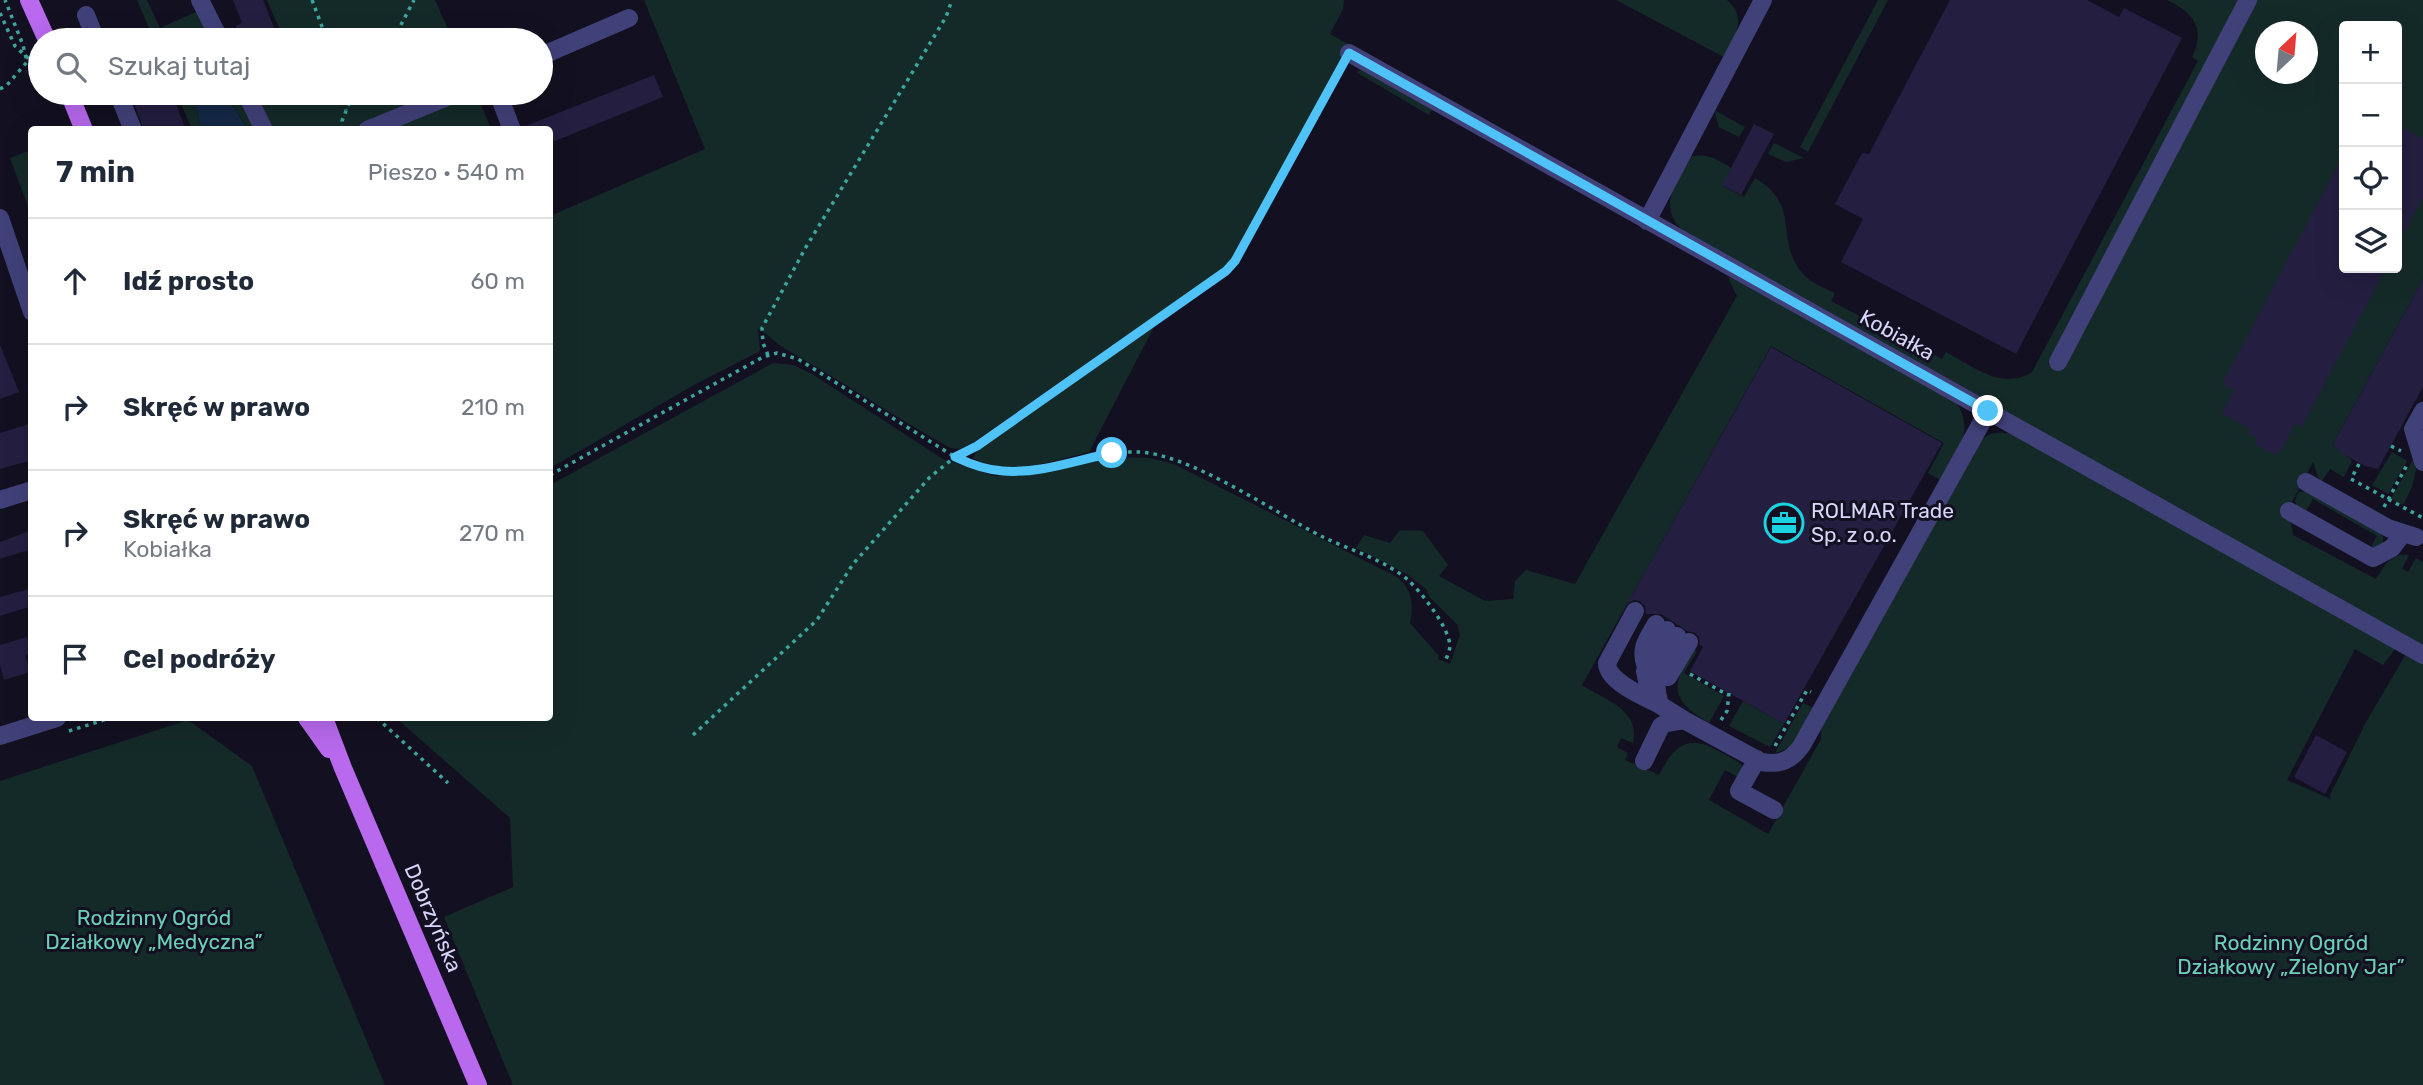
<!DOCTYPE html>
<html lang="pl">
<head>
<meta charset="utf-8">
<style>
	body { margin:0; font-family:Rubik,sans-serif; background:#f6f6f7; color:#1f2937 }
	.controls { position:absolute; right:21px; top:21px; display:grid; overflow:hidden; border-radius:7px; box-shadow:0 7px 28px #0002 }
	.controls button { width:63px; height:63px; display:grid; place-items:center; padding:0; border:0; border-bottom:2px solid #e0e1e3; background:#fff; color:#1f2937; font:35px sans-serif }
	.compass { position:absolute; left:2255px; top:21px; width:63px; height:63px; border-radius:50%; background:#fff; box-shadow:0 7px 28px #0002; rotate:26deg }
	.stop { position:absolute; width:21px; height:21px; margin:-16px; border:5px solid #4fc3f7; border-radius:50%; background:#fff }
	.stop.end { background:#4fc3f7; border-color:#fff; box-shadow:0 2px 7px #0008 }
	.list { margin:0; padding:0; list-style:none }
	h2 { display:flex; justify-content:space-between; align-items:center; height:91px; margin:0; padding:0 28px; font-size:30px }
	h2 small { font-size:23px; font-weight:400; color:#747a83 }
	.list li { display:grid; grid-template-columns:46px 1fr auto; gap:21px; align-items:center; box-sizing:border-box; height:126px; padding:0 28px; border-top:2px solid #e0e1e3 }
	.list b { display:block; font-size:26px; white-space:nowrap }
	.list p { margin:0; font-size:23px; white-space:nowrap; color:#747a83 }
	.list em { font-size:23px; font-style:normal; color:#747a83 }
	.icon { flex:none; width:38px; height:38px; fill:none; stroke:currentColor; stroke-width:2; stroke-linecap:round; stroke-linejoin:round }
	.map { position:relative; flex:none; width:2423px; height:1085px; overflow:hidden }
	.search { position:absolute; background:#fff; box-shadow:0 7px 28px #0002; left:28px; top:28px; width:525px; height:77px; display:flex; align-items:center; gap:18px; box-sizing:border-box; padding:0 24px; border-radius:38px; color:#747a83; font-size:26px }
	.panel { position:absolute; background:#fff; box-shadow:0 7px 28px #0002; left:28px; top:126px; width:525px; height:595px; border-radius:7px }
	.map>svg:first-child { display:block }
	.green { fill:#142a29; fill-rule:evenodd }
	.water { fill:#152946 }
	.building { fill:#241e40 }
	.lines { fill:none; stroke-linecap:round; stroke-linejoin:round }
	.path { stroke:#3da69d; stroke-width:3.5; stroke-dasharray:3.5 5; stroke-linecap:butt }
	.minor { stroke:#41417a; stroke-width:18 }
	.major { stroke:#b869ed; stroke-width:18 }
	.route { stroke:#4fc3f7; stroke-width:9 }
	.labels { text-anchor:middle; stroke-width:6; stroke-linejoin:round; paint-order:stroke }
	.street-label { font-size:21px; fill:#d8d5fa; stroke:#131021 }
	.poi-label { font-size:21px; fill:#d8d5fa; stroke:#131021; text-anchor:start }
	.park-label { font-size:21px; fill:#6ad1b5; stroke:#131021 }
</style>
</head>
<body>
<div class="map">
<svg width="2423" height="1085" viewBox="0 0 2423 1085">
	<rect width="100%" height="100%" fill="#131021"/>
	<path class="green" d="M137 0H147L160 28 198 11 211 37 204 40H154Z
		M267 0H435L453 40H284Z
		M644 0H1344L1343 9 1330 34 1348 44 1240 247 1226 266 971 444 960 449 950 448C894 416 840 380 784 348 774 342 768 334 758 329L760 351 694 385 550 468V216L705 149Z
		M1616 0H1727C1748 18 1735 36 1724 57Z
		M1878 0H1888L1808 152 1800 147Z
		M2167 0H2239L2048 364 2059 371 2255 0H2423V279L2333 444 2352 461 2344 477 2330 469 2322 481 2318 477 2313 462 2285 515 2291 523 2293 535 2376 579C2385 565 2390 553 2409 555L2402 569 2408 572 2416 558 2423 562V646L1689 236C1657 211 1672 190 1686 160 1702 149 1717 160 1732 168L1723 186 1744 197 1755 178C1800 204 1776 235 1799 269 1807 281 1822 287 1835 293L1831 301 1942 359 1946 352C1972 366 2002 391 2032 372L2198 61 2192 57C2206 29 2193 12 2167 0ZM2344 26H2397V268H2344ZM2266 32H2308V74H2266Z
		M1362 70 1432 109 1429 115 1356 72Z
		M176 93H206L200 96 196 104 201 129H192Z
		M212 93H238L256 129H247C239 114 231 95 212 93Z
		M302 93H436L349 130 272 129 255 97C278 106 281 107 303 96Z
		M476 93 491 129 383 130Z
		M1714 110 1745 127 1739 137 1719 127Z
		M1774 143 1804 158 1786 162 1768 154Z
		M31 150H32L31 215 10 158Z
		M1730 277 1956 402C1976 433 1956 454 1942 481L1928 473 1944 443 1771 346 1582 685C1604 700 1641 709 1633 743L1621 738 1617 747 1628 753 1625 760 1659 775C1683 727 1702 741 1740 763L1743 767 1738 777 1725 770 1709 800 1768 834 1821 739V728L1979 443C1989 432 1997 431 2012 434L2396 648 2383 665 2355 649 2287 780 2331 799 2330 795 2366 722 2406 654 2423 663V1085H513L444 917 513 887 510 818 396 718H550V485L773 363 793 365 812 374 943 459 994 476 1025 475 1118 457 1149 458 1174 464 1397 577C1412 589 1414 604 1410 623L1439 656 1438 659 1450 664 1460 635 1457 624 1430 598 1426 589 1407 574 1356 548 1364 535 1390 543 1400 530 1423 531 1448 565 1439 576 1485 601 1513 599 1515 581 1526 570 1575 584 1737 296 1729 280Z
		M1154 327 1089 452C1053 461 1008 477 973 458L976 452 999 434Z
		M2392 452 2407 461 2388 494 2372 485Z
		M2415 456C2418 476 2412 488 2403 505L2391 499Z
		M2306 491 2381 534 2383 537V545L2375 549 2371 547 2377 536 2313 499 2306 511 2297 506 2295 501 2298 492Z
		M1693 648 1697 651 1684 673 1724 696 1709 723C1668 698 1672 687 1693 648Z
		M1743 701 1784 724 1770 747 1729 726Z
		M1803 703 1814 708C1804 726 1797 748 1775 753Z
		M188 720 252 766 385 1085H0V781Z"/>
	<path class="water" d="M206 93C229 93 237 111 247 129H201L196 104 200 96Z"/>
	<path class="building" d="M233 0H263L279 40H241L236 26 242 23Z
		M1950 0H2087L2119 17 2124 8 2182 38 2016 354 1841 262 1863 219 1835 204 1862 153 1869 154Z
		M654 75 663 97 550 143V130H523V127Z
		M130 93H172L186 130H144Z
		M1754 124 1774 134 1741 195 1722 185Z
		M2397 125 2423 138V197L2397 247Z
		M2344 153V268H2386L2302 427 2295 423 2281 451 2279 450 2276 455 2254 444 2258 438 2248 433 2250 429 2222 413 2234 390 2222 384Z
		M2423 279V387L2378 469 2365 466 2341 453 2333 444Z
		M0 345 19 392 0 399Z
		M1771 347 1942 443 1784 724 1690 671 1703 647 1700 645 1699 637 1695 633 1687 631 1661 614H1646L1645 606 1640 601 1634 600 1627 604Z
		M32 423V460L0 469V433Z
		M32 530V549L0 559V542Z
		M32 588V606L0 616V597Z
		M27 637 32 654 25 655 30 672 4 680 0 665V645Z
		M2316 735 2347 752 2325 794 2294 777Z"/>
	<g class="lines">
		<path class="path" d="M312 0 327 40
			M0 13 15 46 40 69
			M393 40 414 0
			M0 89 7 85 27 62 23 45 5 0
			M341 93 346 110
			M343 130 342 121 353 93
			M768 355 763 343 762 328 806 247 946 17 952 0
			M2391 446 2401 451
			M2359 464 2351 479 2423 518
			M550 475 763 357 777 353 798 359 955 457 977 446 1226 270 1235 261 1341 69
			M2384 507 2407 465
			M1690 674 1728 695
			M377 718 448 783
			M1721 720 1727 711 1729 693
			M69 731 110 718
			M693 735 817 620 853 564 930 477 955 457C971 464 988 471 1005 471 1050 472 1092 451 1136 452 1188 452 1275 513 1323 537 1350 550 1385 560 1408 580 1421 592 1450 628 1450 647 1449 652 1447 657 1445 662
			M1775 746 1807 690 1811 692"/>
		<path class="minor" d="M200 0 220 40
			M86 15 96 40
			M1349 53 2423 655
			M541 56 629 18
			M118 93 133 130
			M246 93 264 130
			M498 93 512 130
			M367 130 457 93
			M0 218 32 312
			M1647 221 1763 0
			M2058 362 2248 0
			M2423 411 2413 429 2423 462
			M2306 482 2388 528 2416 537
			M0 500 32 490
			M2289 511 2373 558 2392 548 2403 533
			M1635 611 1607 663C1607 682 1645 697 1660 705
			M1677 636C1663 661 1650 675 1660 705L1684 720 1761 762C1780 765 1791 761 1802 745L1988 411
			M1646 667C1639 649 1647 639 1656 624
			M1668 677 1689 642
			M1655 693 1647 681 1645 671 1667 630
			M0 736 57 718
			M1757 759 1739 791 1774 810
			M1644 761 1661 726 1666 723 1684 720"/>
		<path class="major" d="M29 0 47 40
			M69 93 84 130
			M307 718 329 749
			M324 718 343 768 478 1085"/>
	</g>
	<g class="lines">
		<path class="route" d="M1112 453C1077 460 1039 474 1003 471 986 470 970 464 955 457L977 446 1226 271 1235 261 1349 53 1988 411"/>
	</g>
	<defs>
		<symbol id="office-ring" viewBox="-11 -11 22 22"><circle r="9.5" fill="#131021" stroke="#1bd2e0" stroke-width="1.5"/><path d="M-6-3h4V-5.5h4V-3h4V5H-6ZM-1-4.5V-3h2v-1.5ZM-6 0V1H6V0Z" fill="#1bd2e0"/></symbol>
	</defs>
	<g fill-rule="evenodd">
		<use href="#office-ring" x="1762" y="501" width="44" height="44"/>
	</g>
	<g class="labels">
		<g class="street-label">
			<text transform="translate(1897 335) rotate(29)" y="7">Kobiałka</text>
			<text transform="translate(433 918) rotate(67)" y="7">Dobrzyńska</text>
		</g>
		<g class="poi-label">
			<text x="1811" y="518">ROLMAR Trade<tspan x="1811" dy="24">Sp. z o.o.</tspan></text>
		</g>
		<g class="park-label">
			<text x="154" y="925">Rodzinny Ogród<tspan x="154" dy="24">Działkowy „Medyczna”</tspan></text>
			<text x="2291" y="950">Rodzinny Ogród<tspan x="2291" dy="24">Działkowy „Zielony Jar”</tspan></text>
		</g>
	</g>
</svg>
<div class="controls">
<button>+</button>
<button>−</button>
<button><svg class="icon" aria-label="locate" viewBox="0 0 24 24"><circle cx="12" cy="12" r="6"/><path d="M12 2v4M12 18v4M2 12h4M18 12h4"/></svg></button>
<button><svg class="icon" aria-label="layers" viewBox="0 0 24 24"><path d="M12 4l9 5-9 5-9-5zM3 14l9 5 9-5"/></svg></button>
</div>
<svg class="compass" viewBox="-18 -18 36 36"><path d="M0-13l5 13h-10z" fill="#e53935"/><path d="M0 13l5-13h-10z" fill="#747a83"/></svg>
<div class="stop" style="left:1112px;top:453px"></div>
<div class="stop end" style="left:1988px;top:411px"></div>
<div class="search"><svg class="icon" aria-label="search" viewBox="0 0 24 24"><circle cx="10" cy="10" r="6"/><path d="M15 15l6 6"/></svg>Szukaj tutaj</div>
<section class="panel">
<h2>7 min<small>Pieszo · 540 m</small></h2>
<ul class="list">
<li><svg class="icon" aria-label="ahead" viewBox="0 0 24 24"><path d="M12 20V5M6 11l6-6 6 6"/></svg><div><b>Idź prosto</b></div><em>60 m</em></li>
<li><svg class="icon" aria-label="right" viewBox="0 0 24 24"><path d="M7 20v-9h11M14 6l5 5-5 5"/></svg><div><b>Skręć w prawo</b></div><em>210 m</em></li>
<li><svg class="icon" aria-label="right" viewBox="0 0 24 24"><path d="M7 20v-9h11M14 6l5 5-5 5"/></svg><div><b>Skręć w prawo</b><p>Kobiałka</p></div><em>270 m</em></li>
<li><svg class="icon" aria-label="arrive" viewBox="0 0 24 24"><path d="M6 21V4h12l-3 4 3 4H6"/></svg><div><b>Cel podróży</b></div></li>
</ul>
</section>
</div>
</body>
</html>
